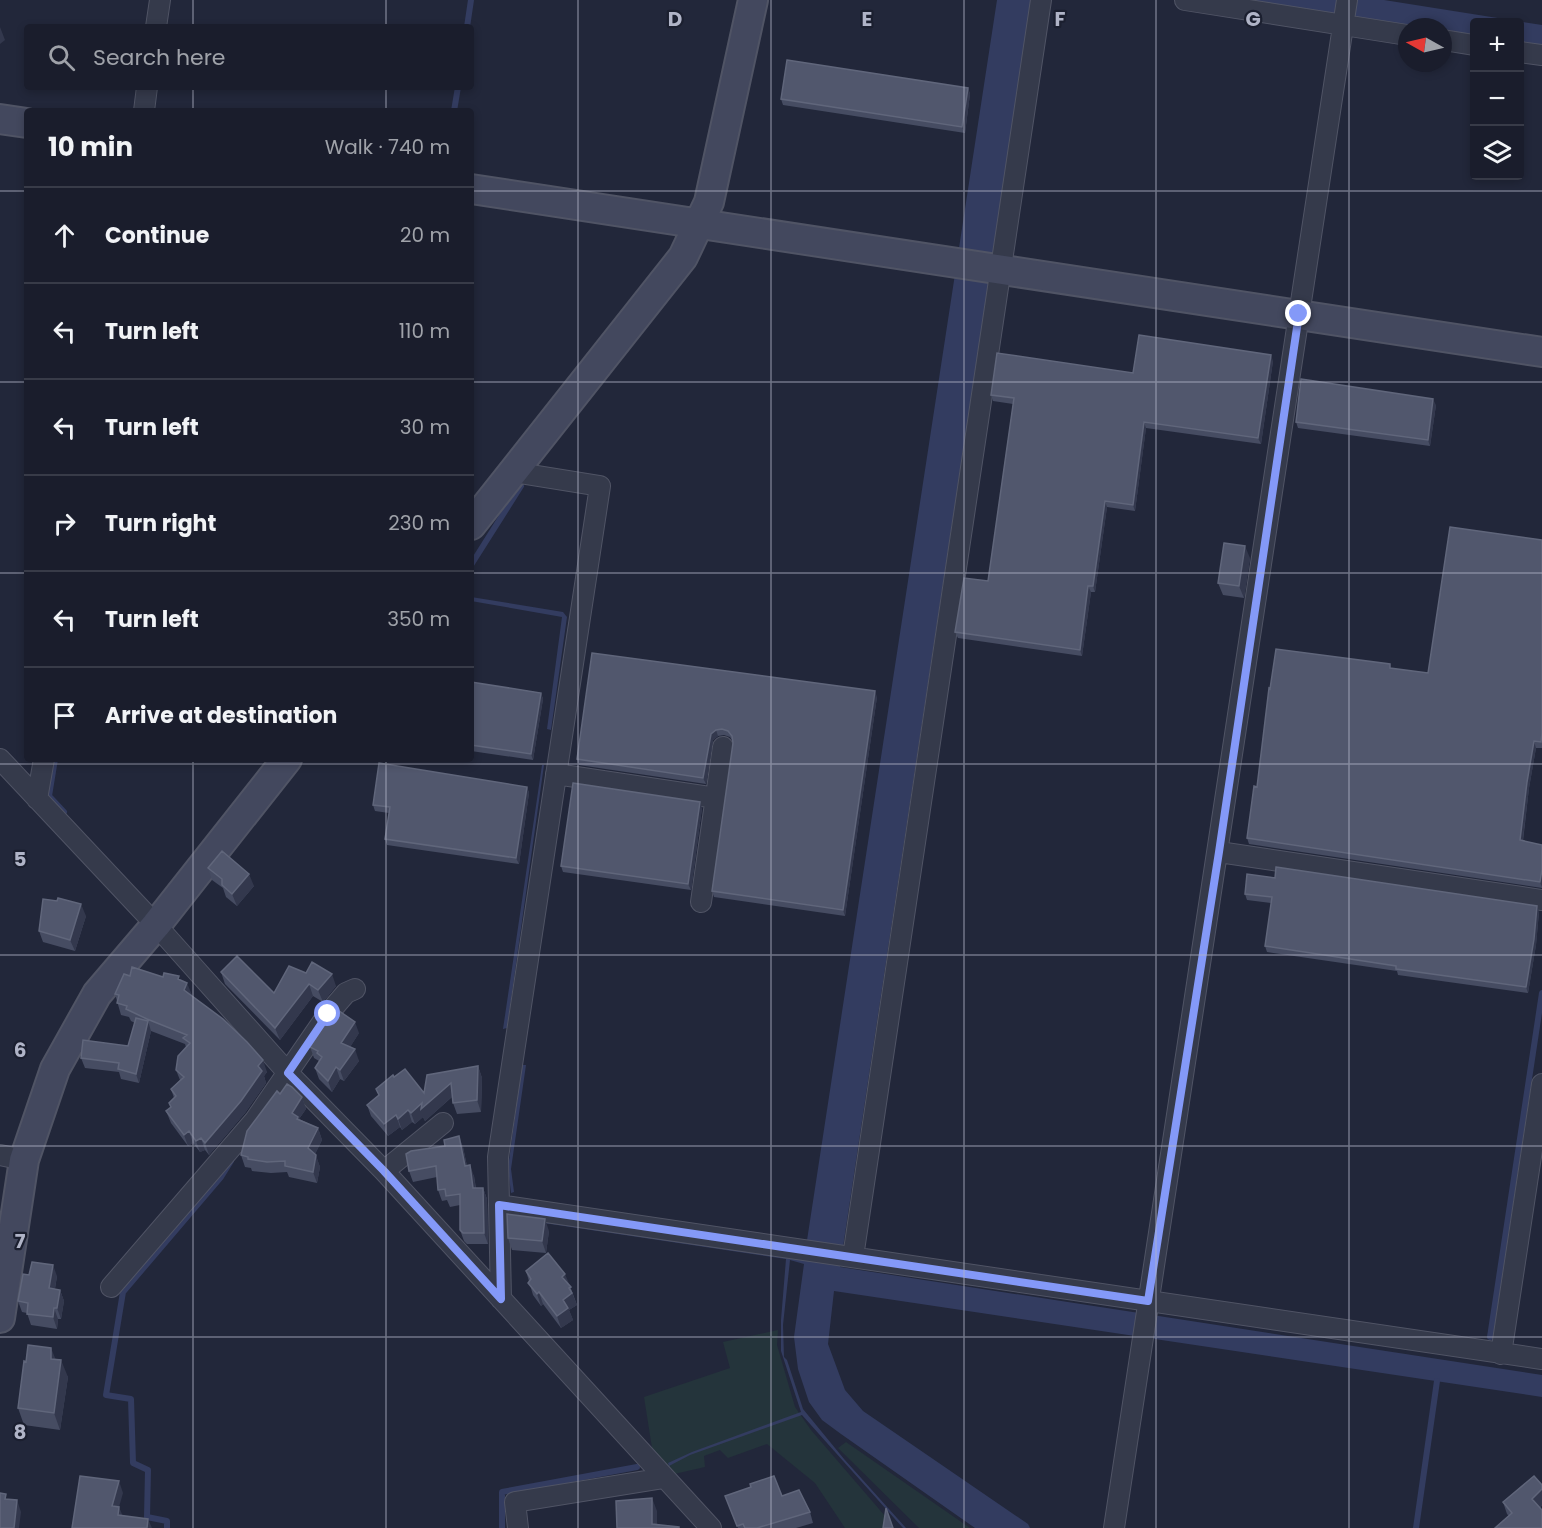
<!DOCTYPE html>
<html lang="en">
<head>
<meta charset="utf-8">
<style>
	body { margin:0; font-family:Poppins,sans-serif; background:#232634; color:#f1f3f6 }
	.controls { position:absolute; right:18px; top:18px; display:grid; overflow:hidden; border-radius:6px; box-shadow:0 3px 9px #0003 }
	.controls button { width:54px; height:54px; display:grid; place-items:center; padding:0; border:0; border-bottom:2px solid #383b48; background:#1a1d2c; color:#f1f3f6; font:30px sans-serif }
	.compass { position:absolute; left:1398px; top:18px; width:54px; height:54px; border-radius:50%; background:#1a1d2c; box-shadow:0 3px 9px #0003; rotate:278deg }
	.stop { position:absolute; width:18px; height:18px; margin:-14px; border:4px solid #8499f8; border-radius:50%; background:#fff }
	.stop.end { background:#8499f8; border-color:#fff; box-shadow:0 2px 6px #0008 }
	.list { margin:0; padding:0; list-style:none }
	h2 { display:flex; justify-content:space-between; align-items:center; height:78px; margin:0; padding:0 24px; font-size:26px }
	h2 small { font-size:20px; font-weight:400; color:#9fa2a9 }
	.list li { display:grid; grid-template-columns:39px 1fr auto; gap:18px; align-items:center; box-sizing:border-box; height:96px; padding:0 24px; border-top:2px solid #383b48 }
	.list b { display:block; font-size:22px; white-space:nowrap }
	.list em { font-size:20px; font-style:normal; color:#9fa2a9 }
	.icon { flex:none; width:33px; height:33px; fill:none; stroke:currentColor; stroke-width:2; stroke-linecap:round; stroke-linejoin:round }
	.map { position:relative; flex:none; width:1542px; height:1528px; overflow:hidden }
	.search { position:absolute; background:#1a1d2c; box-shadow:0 3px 9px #0003; left:24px; top:24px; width:450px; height:66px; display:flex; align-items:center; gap:15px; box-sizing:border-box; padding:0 21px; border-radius:6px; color:#9fa2a9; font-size:22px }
	.panel { position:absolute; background:#1a1d2c; box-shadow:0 3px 9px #0003; left:24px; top:108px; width:450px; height:654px; border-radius:6px }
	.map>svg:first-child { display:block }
	.green { fill:#24343b }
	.water { fill:#333c60 }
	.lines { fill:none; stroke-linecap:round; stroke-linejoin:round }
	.stream { stroke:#333c60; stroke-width:6 }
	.street-casing { stroke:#505465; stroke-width:22 }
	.secondary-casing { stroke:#505465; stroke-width:32 }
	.street { stroke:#353a4b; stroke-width:20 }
	.secondary { stroke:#43485e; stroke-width:28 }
	.wall { fill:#464c62 }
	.shaded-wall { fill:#33384d }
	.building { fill:#51576d; stroke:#60667b; stroke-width:1.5 }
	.route { stroke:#8499f8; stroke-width:8 }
	.grid { fill:none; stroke:#b0b4c7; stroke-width:1.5; stroke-opacity:0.55 }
	.grid-label { font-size:20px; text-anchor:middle; font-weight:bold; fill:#b0b4c7; stroke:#1b1f2f; stroke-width:4.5; stroke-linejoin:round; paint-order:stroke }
</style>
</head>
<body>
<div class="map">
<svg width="1542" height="1528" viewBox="0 0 1542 1528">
	<rect width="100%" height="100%" fill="#22273a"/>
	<path class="green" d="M778 1330 777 1345 795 1407 811 1430 885 1516 886 1528H845L815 1483 767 1444 728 1458 720 1450 704 1456 705 1467 670 1475 652 1448 644 1397 730 1368 723 1342Z
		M846 1442 970 1528H919L838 1448Z"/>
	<path class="water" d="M997 0H1031L840 1267 1542 1375V1397L834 1291 828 1344 845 1390 863 1411 1028 1524 1030 1528H975L841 1434 822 1420 809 1402 798 1369 794 1337 804 1264 790 1260 783 1325 784 1357 787 1360 803 1409 844 1459 906 1528H903L802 1415 690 1455 669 1466 668 1463 692 1452 801 1412 781 1351V1320L786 1259 510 1218V1211L804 1260Z
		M1246 0H1384L1542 25V46L1520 42V22H1474V35L1443 30V27H1422Z
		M471 597 563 612 567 617 551 730 547 729 562 617 471 601Z
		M542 765H544L507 1028 503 1029Z
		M522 1065H526L511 1169 514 1192 511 1193 508 1168Z"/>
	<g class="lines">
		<path class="stream" d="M467 27 471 0
			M454 111 458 87
			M471 565 521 486
			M55 759 49 796 64 812
			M1490 1337 1542 993
			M167 1528V1521L147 1517 148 1470 133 1463 131 1399 106 1395 123 1292 221 1177 231 1161
			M502 1528V1492L637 1467
			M1416 1528 1437 1381"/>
		<defs>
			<path id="street" d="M1185 0 1407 35
				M156 27 160 0
				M1443 40 1474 45
				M1520 52 1542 55
				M144 111 147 87
				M0 759 156 925 288 1073 384 1171 711 1528
				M556 774 716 798
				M37 799 44 759
				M1219 852 1542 900
				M701 902 723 747
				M0 1155 24 1160
				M384 1171 443 1123
				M499 1205 1542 1359
				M853 1257 1041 0
				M111 1287 255 1120 328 1014 346 993 355 989
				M501 1299 498 1157 600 486 513 472
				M1501 1354 1542 1084
				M518 1528 515 1502 664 1478
				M1114 1528 1347 0"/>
			<path id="secondary" d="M0 119 27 123
				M471 189 1542 352
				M471 525 683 257 709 202 753 0
				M0 1318 24 1160 55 1069 97 994 156 925 287 759"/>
		</defs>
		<use href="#street" class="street-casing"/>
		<use href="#secondary" class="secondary-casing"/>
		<use href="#street" class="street"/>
		<use href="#secondary" class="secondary"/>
	</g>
	<path class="wall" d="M968 88 970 94 965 133 783 105 781 99Z
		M1273 361 1261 444 1146 428 1135 511 1107 507 1095 592H1091L1082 656 958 638 955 632 988 581 1013 404 993 401 991 395 1133 373Z
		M1436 405 1430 446 1298 428 1296 422Z
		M1542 540V748H1536L1529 788 1523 841 1542 845V888L1249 844 1247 838 1257 787 1392 669 1428 673Z
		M1250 558 1244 598 1223 595 1218 583Z
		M471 682 541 693 543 699 533 760 471 751Z
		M877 697 845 916 714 897 712 891 733 743 732 740 730 737 724 735 718 736 713 740 706 784 579 765 577 759Z
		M527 787 529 793 519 864 387 845 385 839 389 813 375 811 373 805Z
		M702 808 691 890 563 872 561 866Z
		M208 868 254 886 237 906 226 897 223 888 212 880Z
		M1245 894 1539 912 1536 945 1528 993 1398 975 1397 971 1267 952 1265 946 1271 903 1247 900Z
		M86 916 75 951 43 942 39 931Z
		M289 966 336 986 323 1002 313 996 280 1040 225 984 221 972 274 993Z
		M130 976 163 977 180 980 192 995 191 996 267 1072 264 1076 266 1083 245 1113 209 1155 205 1150 200 1152 193 1143 188 1146 171 1123 166 1111 171 1107 169 1103 174 1098 171 1089 180 1080 176 1070 186 1047 185 1044 151 1031 139 1083 121 1079 119 1072 85 1068 81 1058 128 1046 135 1023 131 1021 129 1017 121 1015 115 994Z
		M359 1033 350 1047 359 1061 344 1081 340 1079 332 1092 319 1079 315 1068 319 1061 314 1058 310 1047Z
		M478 1066 482 1078 481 1112 457 1114 453 1103 452 1097 425 1121 423 1117 415 1124 412 1122 402 1130 400 1127 388 1136 371 1116 367 1105 379 1095 376 1089 394 1077 424 1093Z
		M280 1094 302 1097 306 1109 299 1119 318 1128 322 1140 315 1154 320 1167 317 1183 289 1177 287 1172 271 1173 252 1171 251 1168 245 1167 241 1155Z
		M445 1146 463 1147 467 1166 474 1176 476 1188H483L487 1199 488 1244H467L464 1241 460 1230V1205L450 1207 447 1200 442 1201 438 1190 437 1177 413 1182 409 1171Z
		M549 1231 546 1253 512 1250 508 1238Z
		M526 1271 570 1286 577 1305 569 1310 573 1320 561 1328 543 1304 541 1306 533 1295Z
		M29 1275 57 1276 55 1289 60 1290 64 1301 61 1319H58L57 1329 31 1325 27 1313 22 1312 18 1301Z
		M55 1359 68 1377 60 1430 24 1425 18 1408Z
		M1542 1485V1505L1540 1508 1509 1516 1507 1514 1503 1502Z
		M751 1487 782 1496 810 1512 813 1523 796 1528H738L725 1496Z"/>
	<path class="shaded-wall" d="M0 27 5 40 0 44Z
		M968 88 970 94 965 133 962 127Z
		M1271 355 1273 361 1261 444 1258 438Z
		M1433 399 1436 405 1430 446 1428 440Z
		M1144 422 1146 428 1135 511 1133 505Z
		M1105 501 1107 507 1095 592 1093 586Z
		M1245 546 1250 558 1244 598 1239 586Z
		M1088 586 1091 592 1082 656 1080 650Z
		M875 691 877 697 845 916 843 910Z
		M541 693 543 699 533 760 531 754Z
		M716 730 718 736 713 740 706 784 703 778 711 734Z
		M1534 741 1536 748 1529 788 1522 846 1520 840 1527 782Z
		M527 787 529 793 519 864 516 858Z
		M700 802 702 808 691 890 688 884Z
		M1542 869V887L1540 882Z
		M249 874 254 886 237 906 232 894Z
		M81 904 86 916 75 951 70 940Z
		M1537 906 1539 912 1536 945 1528 993 1526 987Z
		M332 974 336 986 323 1002 318 990Z
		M187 983 192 995 188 1002 184 990Z
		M309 984 313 996 280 1040 275 1028Z
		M148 1021 151 1031 139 1083 136 1074Z
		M355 1022 359 1033 345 1055 341 1043Z
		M355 1049 359 1061 344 1081 340 1070Z
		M263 1060 267 1072 264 1076 266 1083 245 1113 209 1155 205 1143Z
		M478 1066 482 1078 481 1112 477 1100Z
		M336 1067 340 1079 332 1092 328 1081Z
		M451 1083 455 1094 425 1121 423 1117 415 1124 411 1113 422 1103Z
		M302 1097 306 1109 299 1119 292 1113Z
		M408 1110 412 1122 402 1130 398 1119Z
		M396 1115 400 1127 388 1136 384 1124Z
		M318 1128 322 1140 312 1160 308 1148Z
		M189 1131 193 1143 188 1146 184 1135Z
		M459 1136 463 1147 469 1177 465 1166Z
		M201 1138 205 1150 200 1152 196 1141Z
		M316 1155 320 1167 317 1183 313 1172Z
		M470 1165 474 1176 477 1199 473 1188Z
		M483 1188 487 1199 488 1244 484 1233Z
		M545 1219 549 1231 546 1253 542 1241Z
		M53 1265 57 1276 53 1299 49 1288Z
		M565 1274 570 1286 562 1277Z
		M60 1290 64 1301 61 1319 57 1308Z
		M539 1292 543 1304 541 1306 537 1294Z
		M572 1293 577 1305 569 1310 573 1320 561 1328 557 1316 563 1300Z
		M54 1308 58 1319 57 1329 53 1317Z
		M51 1348 58 1365 51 1359Z
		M61 1360 68 1377 60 1430 54 1413Z
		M119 1481 123 1493 116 1518 112 1506Z
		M1542 1489V1505L1536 1511 1532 1499Z
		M652 1498 657 1511V1528L652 1524Z
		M17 1500 21 1512 19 1528H14Z
		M119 1507 124 1519 118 1515Z
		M148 1519 152 1528H147Z"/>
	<path class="building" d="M787 60 968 88 962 127 781 99Z
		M1139 335 1271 355 1258 438 1144 422 1133 505 1105 501 1093 586H1088L1080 650 955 632 964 578 988 581 1014 398 991 395 997 353 1133 373Z
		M1301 379 1433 399 1428 440 1296 422Z
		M1450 527 1542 540V733L1541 742 1534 741 1527 782 1520 840 1542 845V869L1540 882 1247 838 1254 786 1257 787 1269 688 1270 689 1276 649 1390 664V668L1428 673Z
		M1224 543 1245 546 1239 586 1218 583Z
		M592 653 875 691 843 910 712 891 733 743 732 736 728 731 722 729 716 730 711 734 703 778 577 759Z
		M471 682 541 693 531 754 471 745Z
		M379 763 527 787 516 858 385 839 390 807 373 805Z
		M573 783 700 802 688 884 561 866Z
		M222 851 249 874 232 894 222 885V879L208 868Z
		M1276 867 1537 906 1534 939 1526 987 1396 969V966L1265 946 1272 897 1245 894 1247 874 1275 878Z
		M58 898 81 904 70 940 39 931 43 899 57 901Z
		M237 956 274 993 289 966 306 973 312 962 332 974 318 990 309 984 275 1028 221 972Z
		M132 967 163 977 164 973 179 976 178 979 187 983 184 990 223 1019 247 1042 263 1060 258 1066 262 1071 241 1101 205 1143 201 1138 196 1141 189 1131 184 1135 166 1111 171 1107 169 1103 176 1096 171 1089 184 1077 176 1070 178 1056 190 1043 183 1038 187 1035 147 1019 126 1009 127 1006 117 1003 119 995 115 994 124 974 130 976Z
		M335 1008 355 1022 341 1043 355 1049 340 1070 336 1067 328 1081 315 1068 322 1057 317 1053 318 1051 310 1047Z
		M136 1018 148 1021 136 1074 118 1069 119 1063 81 1058 83 1040 128 1046Z
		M478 1066 477 1100 453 1103 451 1083 421 1109 422 1103 411 1113 408 1110 398 1119 396 1115 384 1124 367 1105 379 1095 376 1089 393 1075 394 1077 405 1069 424 1093 427 1075Z
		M287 1084 292 1087 302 1097 292 1113 298 1117 297 1119 318 1128 308 1148 316 1155 313 1172 285 1166V1161L267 1162 248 1159V1157L241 1155 247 1131 277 1091 280 1094Z
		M459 1136 465 1166 470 1165 473 1188H483L484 1233H463L460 1230V1194L446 1196 445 1189 438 1190 436 1166 409 1171 406 1154 411 1151 445 1146 444 1140Z
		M507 1214 545 1219 542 1241 508 1238Z
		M548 1253 565 1274 562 1277 571 1287 569 1288 572 1293 563 1300 568 1308 557 1316 539 1292 537 1294 528 1283 531 1279 526 1271Z
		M32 1262 53 1265 49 1288 60 1290 57 1308H54L53 1317 27 1314 28 1303 18 1301 23 1274 29 1275Z
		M28 1345 51 1348V1359L61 1360 54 1413 18 1408 24 1361 26 1362Z
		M80 1476 119 1481 112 1506 119 1507 118 1515 148 1519 147 1528H72Z
		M774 1476 782 1496 799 1490 810 1512 757 1528H745L743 1524 737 1526 725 1496 751 1487 750 1484Z
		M1534 1476 1542 1485V1489L1532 1499 1542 1510V1528H1495L1512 1513 1503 1502Z
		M0 1493 6 1494 5 1499 17 1500 14 1528H0Z
		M652 1498V1524L679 1527V1528H617L616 1501Z
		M886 1508 893 1528H883Z"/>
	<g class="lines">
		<path class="route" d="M328 1014 288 1073 384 1171 501 1299 499 1205 1148 1301 1219 852 1299 314"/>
	</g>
	<path class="grid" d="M193 0V27M386 0V27M578 0V1528M771 0V1528M964 0V1528M1156 0V1528M1349 0V1528M193 87V111M386 87V111M0 191H27M471 191H1542M0 382H27M471 382H1542M0 573H27M471 573H1542M193 759V1528M386 759V1528M0 764H1542M0 955H1542M0 1146H1542M0 1337H1542"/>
	<g class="grid-label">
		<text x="675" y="26">D</text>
		<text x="867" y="26">E</text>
		<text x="1060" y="26">F</text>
		<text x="1253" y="26">G</text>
		<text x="20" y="866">5</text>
		<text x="20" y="1057">6</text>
		<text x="20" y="1248">7</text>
		<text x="20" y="1439">8</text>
	</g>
</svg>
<div class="controls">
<button>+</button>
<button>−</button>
<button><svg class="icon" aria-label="layers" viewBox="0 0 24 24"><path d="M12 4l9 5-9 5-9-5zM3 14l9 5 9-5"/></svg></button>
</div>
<svg class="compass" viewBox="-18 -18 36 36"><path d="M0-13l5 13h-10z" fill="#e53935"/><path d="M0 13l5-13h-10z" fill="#9fa2a9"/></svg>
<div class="stop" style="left:328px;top:1014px"></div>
<div class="stop end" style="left:1299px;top:314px"></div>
<div class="search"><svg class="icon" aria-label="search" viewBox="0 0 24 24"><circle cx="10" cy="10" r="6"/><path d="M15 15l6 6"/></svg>Search here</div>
<section class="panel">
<h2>10 min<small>Walk · 740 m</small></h2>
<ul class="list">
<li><svg class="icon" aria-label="ahead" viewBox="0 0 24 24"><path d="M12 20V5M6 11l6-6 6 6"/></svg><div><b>Continue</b></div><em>20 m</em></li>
<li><svg class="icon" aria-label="left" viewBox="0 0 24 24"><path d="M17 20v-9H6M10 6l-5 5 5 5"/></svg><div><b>Turn left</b></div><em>110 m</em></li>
<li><svg class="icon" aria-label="left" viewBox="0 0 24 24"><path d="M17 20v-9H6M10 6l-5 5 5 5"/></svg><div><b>Turn left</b></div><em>30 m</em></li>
<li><svg class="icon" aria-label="right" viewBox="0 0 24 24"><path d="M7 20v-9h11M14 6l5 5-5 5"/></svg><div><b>Turn right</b></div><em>230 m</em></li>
<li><svg class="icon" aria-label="left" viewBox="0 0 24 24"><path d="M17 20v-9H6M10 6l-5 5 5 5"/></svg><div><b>Turn left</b></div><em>350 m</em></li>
<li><svg class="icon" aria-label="arrive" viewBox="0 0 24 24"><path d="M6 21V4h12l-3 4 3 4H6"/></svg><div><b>Arrive at destination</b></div></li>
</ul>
</section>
</div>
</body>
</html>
